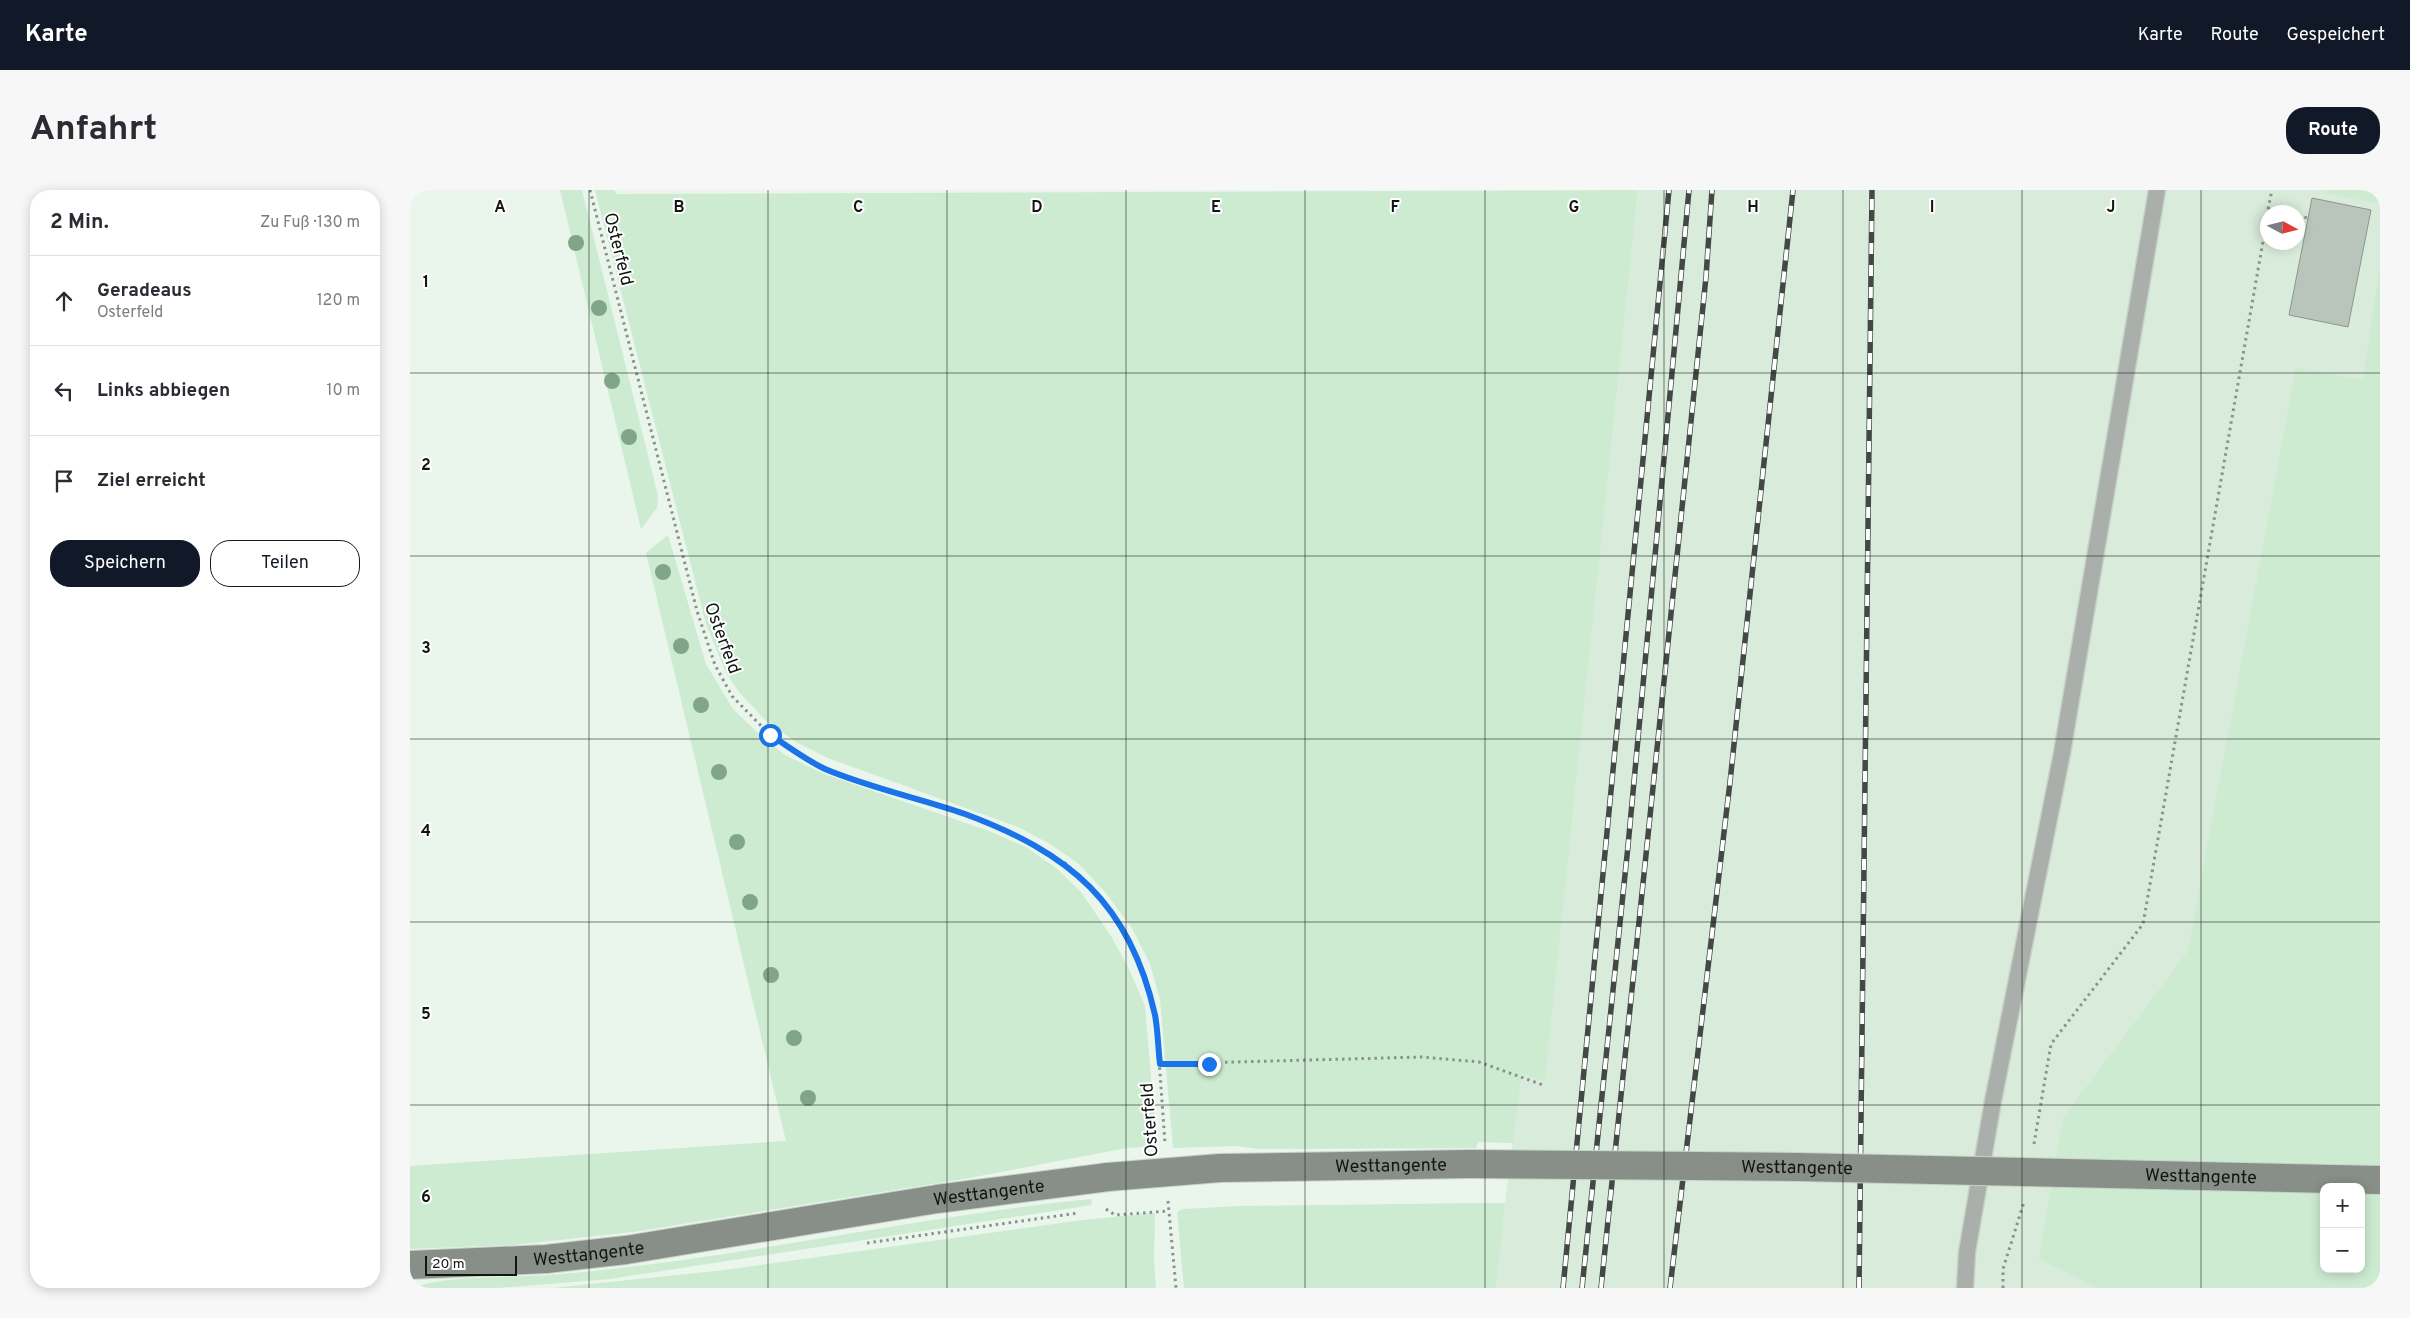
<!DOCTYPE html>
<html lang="de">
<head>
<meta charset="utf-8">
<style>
	body { margin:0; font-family:Overpass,sans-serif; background:#f7f7f7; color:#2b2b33 }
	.controls { position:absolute; right:15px; bottom:15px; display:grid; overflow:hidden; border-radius:10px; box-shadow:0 2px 12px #0003 }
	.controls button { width:45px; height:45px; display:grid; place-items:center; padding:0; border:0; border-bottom:1px solid #e1e1e2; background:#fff; color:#2b2b33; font:25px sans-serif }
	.compass { position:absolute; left:1850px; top:15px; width:45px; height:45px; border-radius:50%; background:#fff; box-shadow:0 2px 12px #0003; rotate:97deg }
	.scale { position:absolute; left:15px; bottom:12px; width:92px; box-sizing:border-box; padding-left:5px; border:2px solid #121613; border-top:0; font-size:14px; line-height:18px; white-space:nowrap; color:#121613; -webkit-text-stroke:4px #fff; paint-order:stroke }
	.stop { position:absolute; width:15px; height:15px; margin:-11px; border:4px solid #1a73e8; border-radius:50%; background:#fff }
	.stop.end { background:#1a73e8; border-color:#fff; box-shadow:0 1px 5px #0008 }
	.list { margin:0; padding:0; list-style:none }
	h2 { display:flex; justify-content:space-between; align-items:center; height:65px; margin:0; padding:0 20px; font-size:21px }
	h2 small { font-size:16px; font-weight:400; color:#7c7c81 }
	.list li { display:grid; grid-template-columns:32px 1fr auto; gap:15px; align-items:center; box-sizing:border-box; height:90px; padding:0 20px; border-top:1px solid #e1e1e2 }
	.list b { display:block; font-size:19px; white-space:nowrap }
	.list p { margin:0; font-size:16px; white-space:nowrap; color:#7c7c81 }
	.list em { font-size:16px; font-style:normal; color:#7c7c81 }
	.actions { display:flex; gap:10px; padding:15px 20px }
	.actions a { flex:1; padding:11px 0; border:1px solid #111827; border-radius:20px; text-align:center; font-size:18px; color:#111827 }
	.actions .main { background:#111827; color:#fff }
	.icon { flex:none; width:28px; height:28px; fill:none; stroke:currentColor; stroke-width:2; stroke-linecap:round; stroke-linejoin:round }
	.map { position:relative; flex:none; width:1970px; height:1098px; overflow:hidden; border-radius:20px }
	header { display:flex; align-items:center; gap:30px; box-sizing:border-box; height:70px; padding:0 25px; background:#111827; color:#fff }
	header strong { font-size:24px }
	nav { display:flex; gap:28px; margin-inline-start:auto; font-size:18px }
	.intro { display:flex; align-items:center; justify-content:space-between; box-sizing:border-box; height:120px; padding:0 30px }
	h1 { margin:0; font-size:35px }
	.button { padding:12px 22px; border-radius:20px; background:#111827; color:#fff; font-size:18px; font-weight:700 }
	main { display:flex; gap:30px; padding:0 30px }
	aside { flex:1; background:#fff; border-radius:20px; box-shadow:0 2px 12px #0003 }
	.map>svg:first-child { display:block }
	.built { fill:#d9ebdb; fill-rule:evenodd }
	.green { fill:#ccebd1; fill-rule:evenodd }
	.building { fill:#b9c5bb; stroke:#8b968c }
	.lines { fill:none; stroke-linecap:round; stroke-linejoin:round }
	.service-casing { stroke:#c7d2c9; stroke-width:19 }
	.secondary-casing { stroke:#c7d2c9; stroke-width:30 }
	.path { stroke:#8a928b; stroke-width:3; stroke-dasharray:2.5 4; stroke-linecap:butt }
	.service { stroke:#aaafab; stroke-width:16 }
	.secondary { stroke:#878f88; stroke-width:28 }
	.rail-casing { stroke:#424844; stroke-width:5.5 }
	.rail { stroke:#fff; stroke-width:4; stroke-dasharray:11; stroke-linecap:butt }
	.secondary-bridge-casing { stroke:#c7d2c9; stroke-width:30; stroke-linecap:butt }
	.secondary-bridge { stroke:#878f88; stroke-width:28 }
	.tree { fill:#80a589 }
	.route { stroke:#1a73e8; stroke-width:6 }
	.grid { fill:none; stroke:#121613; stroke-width:1; stroke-opacity:0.55 }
	.labels { text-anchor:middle; stroke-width:4; stroke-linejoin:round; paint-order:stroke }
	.street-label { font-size:18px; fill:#121613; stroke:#fff }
	.grid-label { font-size:16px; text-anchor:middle; font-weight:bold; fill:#121613; stroke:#fff; stroke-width:4; stroke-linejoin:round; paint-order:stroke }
</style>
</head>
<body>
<header>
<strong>Karte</strong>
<nav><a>Karte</a><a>Route</a><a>Gespeichert</a></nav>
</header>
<div class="intro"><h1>Anfahrt</h1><a class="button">Route</a></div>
<main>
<aside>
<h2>2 Min.<small>Zu Fuß · 130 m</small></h2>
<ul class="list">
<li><svg class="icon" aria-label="ahead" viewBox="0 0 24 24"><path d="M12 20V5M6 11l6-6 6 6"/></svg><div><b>Geradeaus</b><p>Osterfeld</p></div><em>120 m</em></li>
<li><svg class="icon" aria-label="left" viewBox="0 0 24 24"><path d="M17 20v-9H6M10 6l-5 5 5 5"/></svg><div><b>Links abbiegen</b></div><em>10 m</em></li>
<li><svg class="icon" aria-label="arrive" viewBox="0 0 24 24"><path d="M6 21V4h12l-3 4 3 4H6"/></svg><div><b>Ziel erreicht</b></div></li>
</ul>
<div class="actions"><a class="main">Speichern</a><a>Teilen</a></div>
</aside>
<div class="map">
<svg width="1970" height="1098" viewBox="0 0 1970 1098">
	<rect width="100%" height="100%" fill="#eaf6ec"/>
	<path class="built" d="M1228 0H1970V1098H1086L1091 1042 1112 884 1135 890ZM1858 22H1888V52H1858ZM1914 997H1951V1079H1914Z"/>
	<path class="green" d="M150 0H172L248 306 247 318 231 339Z
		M185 0H205L206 4 1228 0 1135 891 1112 884 1103 953 1068 952 1066 958 849 959 826 956 763 958 750 810 740 774 722 738 695 702 669 674 640 654 608 637 418 568 386 552 356 531 330 503 316 483 296 434Z
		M1916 0H1970V14L1916 3Z
		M1970 76V1098H1688L1629 1069 1653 928 1778 761 1886 178 1953 190ZM1914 997H1951V1079H1914Z
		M258 345 296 474 323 519 351 546 375 565 414 584 579 641 616 657 646 678 671 702 701 746 718 777 735 816 747 956 717 958 559 988 223 1042 103 1055 0 1059V976L376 951 236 363Z
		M681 1009 682 1015 200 1089 88 1098H5C24 1086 112 1087 139 1085 321 1071 500 1027 681 1009Z
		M1068 1013H1095L1086 1098H774L767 1022 773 1019 831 1016Z
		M745 1023 744 1071 746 1098H142L315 1080 672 1030Z"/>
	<path class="building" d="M1902 8 1961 20 1938 137 1879 125Z"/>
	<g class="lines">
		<defs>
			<path id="service" d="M1555 1098 1557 1062 1583 911 1652 563 1747 0"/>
			<g id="secondary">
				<path id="s1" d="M810 978 1059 974"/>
				<path id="s2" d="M0 1075 136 1069 216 1060 527 1009 698 987"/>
			</g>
		</defs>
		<use href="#service" class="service-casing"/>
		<use href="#secondary" class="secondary-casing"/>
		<path class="path" d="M180 0 287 421 305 475 322 506 360 545 413 578 477 601 554 624 605 645 655 673 689 705 715 741 734 785 746 827 755 953
			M1858 19 1862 0
			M1858 19 1873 22
			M1888 26 1898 28
			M750 874 1012 867 1069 872 1133 895
			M1624 954 1641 854 1733 734 1858 23
			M758 1011 766 1098
			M696 1019 705 1025 759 1021
			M457 1053 668 1023
			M1593 1098V1079L1614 1012"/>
		<use href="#service" class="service"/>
		<use href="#secondary" class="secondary"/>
		<defs>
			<path id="rail" d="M1153 1098 1259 0
				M1172 1098 1218 656 1279 0
				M1191 1098 1296 87 1302 0
				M1260 1098 1320 592 1383 0
				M1449 1098 1462 0"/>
		</defs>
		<use href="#rail" class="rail-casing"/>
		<use href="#rail" class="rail"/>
		<defs>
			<g id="secondary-bridge">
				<path id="s3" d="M1059 974 1388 977 1970 990"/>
				<path d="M698 987 810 978"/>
			</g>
		</defs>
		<use href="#secondary-bridge" class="secondary-bridge-casing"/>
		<use href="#secondary-bridge" class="secondary-bridge"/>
	</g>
	<g class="tree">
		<circle cx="166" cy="53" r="8"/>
		<circle cx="189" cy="118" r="8"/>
		<circle cx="202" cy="191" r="8"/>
		<circle cx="219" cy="247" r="8"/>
		<circle cx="253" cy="382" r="8"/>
		<circle cx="271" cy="456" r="8"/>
		<circle cx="291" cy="515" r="8"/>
		<circle cx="309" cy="582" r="8"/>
		<circle cx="327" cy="652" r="8"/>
		<circle cx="340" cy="712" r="8"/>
		<circle cx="361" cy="785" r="8"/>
		<circle cx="384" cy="848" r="8"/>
		<circle cx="398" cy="908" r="8"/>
	</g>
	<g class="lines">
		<path class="route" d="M360 545C378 556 396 570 415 579 460 598 509 608 555 624 660 663 720 713 745 825 748 841 748 858 750 874H799"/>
	</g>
	<path class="grid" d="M179 0V1098M358 0V1098M537 0V1098M716 0V1098M895 0V1098M1075 0V1098M1254 0V1098M1433 0V1098M1612 0V1098M1791 0V1098M0 183H1970M0 366H1970M0 549H1970M0 732H1970M0 915H1970"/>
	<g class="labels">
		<g class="street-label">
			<text transform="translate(209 59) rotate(76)" y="6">Osterfeld</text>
			<text transform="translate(313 448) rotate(70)" y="6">Osterfeld</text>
			<text transform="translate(739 930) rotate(-94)" y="6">Osterfeld</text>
			<text dy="6" stroke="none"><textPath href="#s1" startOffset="171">Westtangente</textPath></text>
			<text dy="6" stroke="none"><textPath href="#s3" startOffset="328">Westtangente</textPath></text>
			<text dy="6" stroke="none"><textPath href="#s3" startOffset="732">Westtangente</textPath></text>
			<text dy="6" stroke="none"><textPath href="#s2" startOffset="584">Westtangente</textPath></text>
			<text dy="6" stroke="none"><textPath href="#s2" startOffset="179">Westtangente</textPath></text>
		</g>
	</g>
	<g class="grid-label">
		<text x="90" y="22">A</text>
		<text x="269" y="22">B</text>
		<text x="448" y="22">C</text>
		<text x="627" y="22">D</text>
		<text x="806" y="22">E</text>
		<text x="985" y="22">F</text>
		<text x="1164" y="22">G</text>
		<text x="1343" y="22">H</text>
		<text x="1522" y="22">I</text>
		<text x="1701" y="22">J</text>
		<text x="16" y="97">1</text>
		<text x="16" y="280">2</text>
		<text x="16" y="463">3</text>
		<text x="16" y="646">4</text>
		<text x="16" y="829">5</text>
		<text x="16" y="1012">6</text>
	</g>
</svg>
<div class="controls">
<button>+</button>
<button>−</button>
</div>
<svg class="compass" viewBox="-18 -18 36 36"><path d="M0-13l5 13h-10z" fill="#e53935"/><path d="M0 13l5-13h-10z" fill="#7c7c81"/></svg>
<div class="scale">20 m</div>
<div class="stop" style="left:360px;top:545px"></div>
<div class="stop end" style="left:799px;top:874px"></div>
</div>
</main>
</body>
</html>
